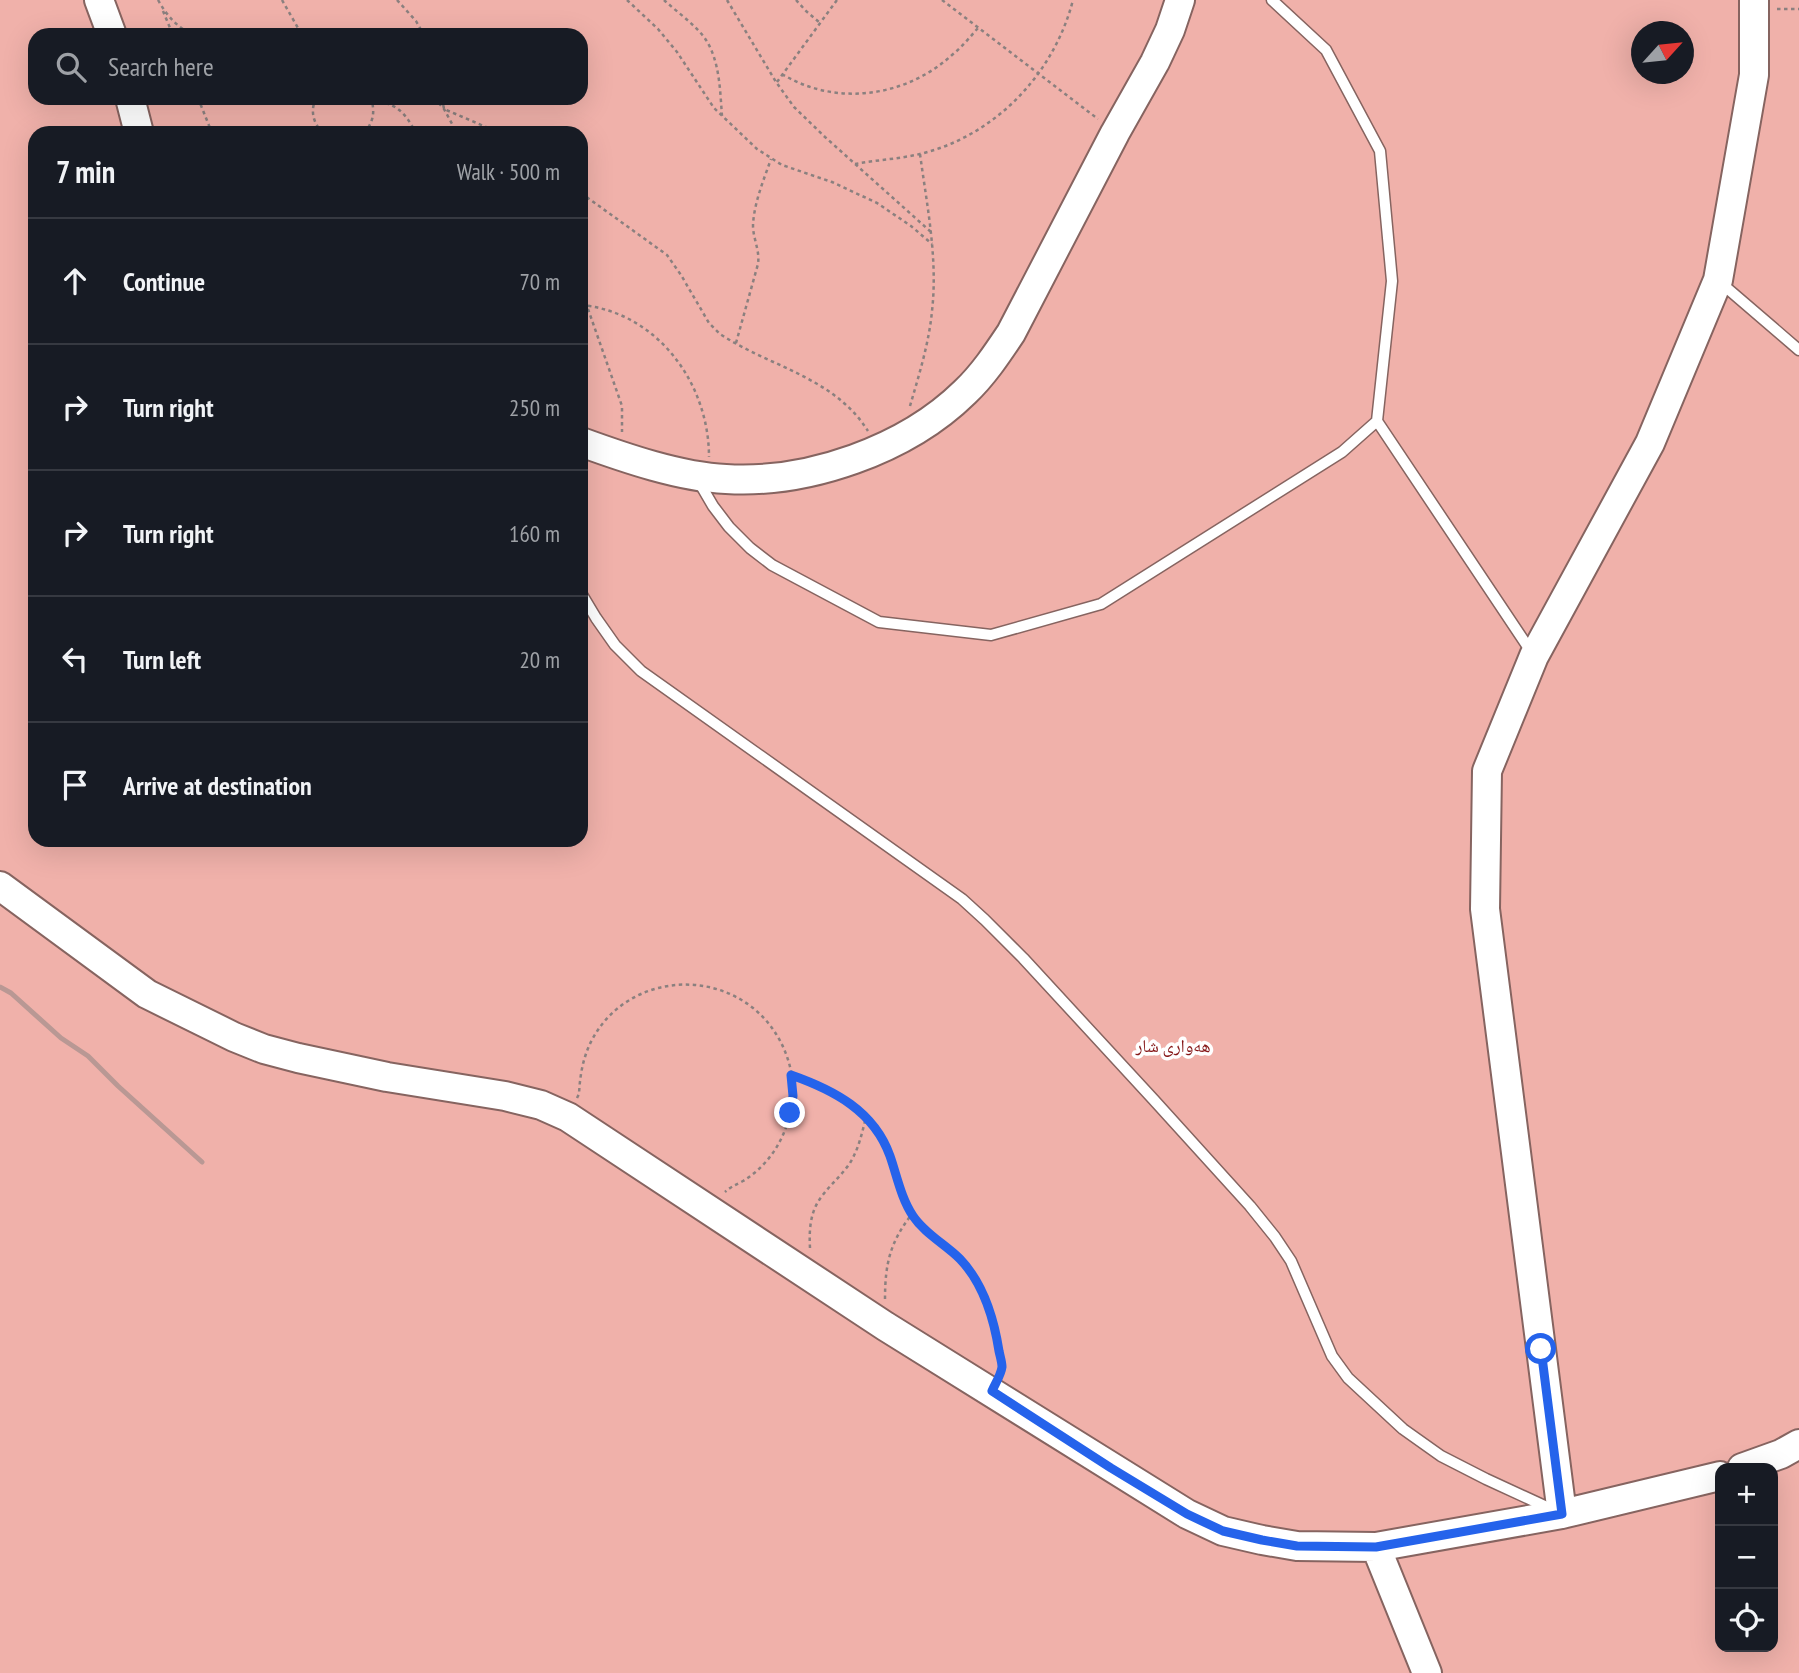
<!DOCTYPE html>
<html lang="en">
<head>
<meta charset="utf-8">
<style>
	body { margin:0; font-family:"PT Sans Narrow","Noto Naskh Arabic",sans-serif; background:#242831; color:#f1f3f6 }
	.controls { position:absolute; right:21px; bottom:21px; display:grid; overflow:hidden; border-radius:14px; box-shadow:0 7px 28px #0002 }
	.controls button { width:63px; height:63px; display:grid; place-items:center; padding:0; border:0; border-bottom:2px solid #363941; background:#171b24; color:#f1f3f6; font:35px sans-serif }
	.compass { position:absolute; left:1631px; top:21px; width:63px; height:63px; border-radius:50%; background:#171b24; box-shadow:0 7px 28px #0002; rotate:63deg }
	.stop { position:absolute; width:21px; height:21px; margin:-16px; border:5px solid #2563eb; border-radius:50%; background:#fff }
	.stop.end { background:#2563eb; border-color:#fff; box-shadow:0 2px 7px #0008 }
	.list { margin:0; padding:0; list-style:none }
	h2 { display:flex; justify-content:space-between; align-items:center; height:91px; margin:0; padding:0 28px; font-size:30px }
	h2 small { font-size:23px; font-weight:400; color:#9ea1a6 }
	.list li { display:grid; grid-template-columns:46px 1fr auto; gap:21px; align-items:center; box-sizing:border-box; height:126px; padding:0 28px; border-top:2px solid #363941 }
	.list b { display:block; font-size:26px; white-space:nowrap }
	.list em { font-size:23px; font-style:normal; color:#9ea1a6 }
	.icon { flex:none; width:38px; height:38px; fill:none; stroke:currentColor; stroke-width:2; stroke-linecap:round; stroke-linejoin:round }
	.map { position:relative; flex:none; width:1799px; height:1673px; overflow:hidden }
	.search { position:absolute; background:#171b24; box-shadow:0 7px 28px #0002; left:28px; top:28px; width:560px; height:77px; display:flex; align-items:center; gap:18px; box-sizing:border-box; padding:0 24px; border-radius:21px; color:#9ea1a6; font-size:26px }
	.panel { position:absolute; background:#171b24; box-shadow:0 7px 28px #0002; left:28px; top:126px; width:560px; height:721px; border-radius:21px }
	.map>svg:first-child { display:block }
	.green { fill:#f0b1aa; fill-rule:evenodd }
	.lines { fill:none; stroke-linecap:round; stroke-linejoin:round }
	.stream { stroke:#b99894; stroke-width:5 }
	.lane-casing { stroke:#866460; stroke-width:13 }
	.secondary-casing { stroke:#866460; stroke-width:32 }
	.path { stroke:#8b807f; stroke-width:2.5; stroke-dasharray:3.5 3.5; stroke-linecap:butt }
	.lane { stroke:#fff; stroke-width:10 }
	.secondary { stroke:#fff; stroke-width:28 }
	.route { stroke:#2563eb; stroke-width:9 }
	.labels { text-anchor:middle; stroke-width:7; stroke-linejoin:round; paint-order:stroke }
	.park-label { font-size:18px; fill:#851617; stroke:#fff }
</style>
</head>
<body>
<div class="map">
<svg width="1799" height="1673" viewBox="0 0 1799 1673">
	<rect width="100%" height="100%" fill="#f9f1f0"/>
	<path class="green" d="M0 0H1799V1673H0ZM1642 32H1684V74H1642ZM35 35H581V98H35ZM35 133H581V840H35ZM1720 1468H1773V1647H1720Z"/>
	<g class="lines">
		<path class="stream" d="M0 987 11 993 61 1038 88 1056 118 1086 202 1162"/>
		<defs>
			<path id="lane" d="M1721 283 1799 350
				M1377 421 1532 653
				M699 482 713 506 729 527 750 548 772 565 879 622 991 635 1101 604 1342 452 1377 421 1392 281 1380 151 1326 50 1272 0
				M581 593 596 618 615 645 641 671 962 899 985 920 1023 958 1153 1099 1250 1206 1275 1237 1291 1261 1332 1356 1348 1378 1403 1429 1441 1456 1486 1479 1549 1508"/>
			<path id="secondary" d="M99 0 112 35
				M130 98 139 133
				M581 442C625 458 680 477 726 479 808 484 906 450 965 392 983 375 997 354 1011 333L1115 133 1155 62 1170 30 1180 0
				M0 886 147 994 234 1037 264 1049 298 1058 387 1077 505 1096 541 1105 568 1117 885 1326 1187 1514 1223 1531 1262 1540 1297 1546 1376 1547 1562 1514 1720 1476
				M1742 1468 1781 1454 1799 1444
				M1562 1514 1485 909 1487 771 1534 656 1650 443 1718 280 1754 75V0
				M1376 1547 1427 1673"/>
		</defs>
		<use href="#lane" class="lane-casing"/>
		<use href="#secondary" class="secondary-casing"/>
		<path class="path" d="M158 0C167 16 177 27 193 35
			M282 0 302 35
			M397 0 416 21 424 35
			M627 0 658 29 677 52 714 108 757 149 782 165 832 182 877 203 911 226 932 244
			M664 0C677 12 693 23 704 37 720 59 720 91 722 116
			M727 0 776 82 794 107 825 137 931 232
			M796 0 806 11 819 22
			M942 0 1098 119
			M1777 9H1799
			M163 11 173 35
			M782 74C836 107 906 97 952 55 962 47 970 37 978 28
			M777 82 837 0
			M198 98 212 133
			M316 98C310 111 313 123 323 133
			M434 98 444 109 457 133
			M442 98 444 109 500 133
			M372 100C397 104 404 111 416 133
			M364 133C374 122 375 111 371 98
			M855 164C876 160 899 159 920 154 995 136 1054 74 1073 0
			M581 193 667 255 681 275 709 323 720 334C770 367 834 377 868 431
			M581 289 622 406V432
			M581 305C657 312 709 383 709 457
			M736 343 758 264C760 250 753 239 753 225 754 203 764 179 771 159
			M910 406C919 375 929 343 932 311 938 259 927 206 920 154
			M791 1075C834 1090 874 1111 890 1157 897 1177 901 1199 914 1217 926 1235 946 1245 961 1260 988 1290 996 1331 1002 1369L1000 1373
			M577 1098 579 1094C580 1075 583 1056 593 1038 625 980 703 968 753 1008 773 1024 786 1047 791 1071 795 1096 791 1121 779 1143 771 1158 758 1172 743 1181 736 1185 730 1187 725 1192
			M810 1248C809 1230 810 1211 822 1196 831 1184 842 1175 850 1163 859 1148 862 1133 866 1117
			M885 1299C885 1264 890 1242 912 1214"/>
		<use href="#lane" class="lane"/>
		<use href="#secondary" class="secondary"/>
	</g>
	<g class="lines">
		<path class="route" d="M790 1113 793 1096 791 1075C834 1090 874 1111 890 1156 897 1176 901 1198 913 1216 925 1234 945 1244 960 1259 983 1283 994 1319 999 1351 1000 1356 1002 1362 1002 1367 1001 1375 995 1384 992 1391L1111 1468 1187 1514 1223 1531 1262 1540 1297 1546 1376 1547 1562 1514 1541 1349"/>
	</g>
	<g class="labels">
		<g class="park-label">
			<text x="1173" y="1052">هەواری شار</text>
		</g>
	</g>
</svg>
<div class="controls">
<button>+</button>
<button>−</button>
<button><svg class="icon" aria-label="locate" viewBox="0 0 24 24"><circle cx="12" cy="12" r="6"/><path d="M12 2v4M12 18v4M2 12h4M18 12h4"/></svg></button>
</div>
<svg class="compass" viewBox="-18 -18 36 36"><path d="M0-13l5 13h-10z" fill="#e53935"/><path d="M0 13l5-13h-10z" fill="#9ea1a6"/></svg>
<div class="stop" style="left:1541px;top:1349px"></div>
<div class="stop end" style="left:790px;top:1113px"></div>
<div class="search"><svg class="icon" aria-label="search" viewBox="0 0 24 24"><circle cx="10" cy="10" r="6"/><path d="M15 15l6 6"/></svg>Search here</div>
<section class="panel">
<h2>7 min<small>Walk · 500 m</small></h2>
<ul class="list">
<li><svg class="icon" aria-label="ahead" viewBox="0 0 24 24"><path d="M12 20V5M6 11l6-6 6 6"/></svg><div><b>Continue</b></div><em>70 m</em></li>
<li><svg class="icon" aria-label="right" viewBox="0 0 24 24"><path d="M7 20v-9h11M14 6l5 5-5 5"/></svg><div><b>Turn right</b></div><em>250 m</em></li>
<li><svg class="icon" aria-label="right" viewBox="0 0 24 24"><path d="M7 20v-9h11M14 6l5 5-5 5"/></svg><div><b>Turn right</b></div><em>160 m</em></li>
<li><svg class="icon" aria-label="left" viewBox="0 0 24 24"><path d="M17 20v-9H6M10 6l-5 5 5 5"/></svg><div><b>Turn left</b></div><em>20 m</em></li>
<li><svg class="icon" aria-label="arrive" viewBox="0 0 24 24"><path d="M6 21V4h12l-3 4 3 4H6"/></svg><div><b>Arrive at destination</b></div></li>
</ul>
</section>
</div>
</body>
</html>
